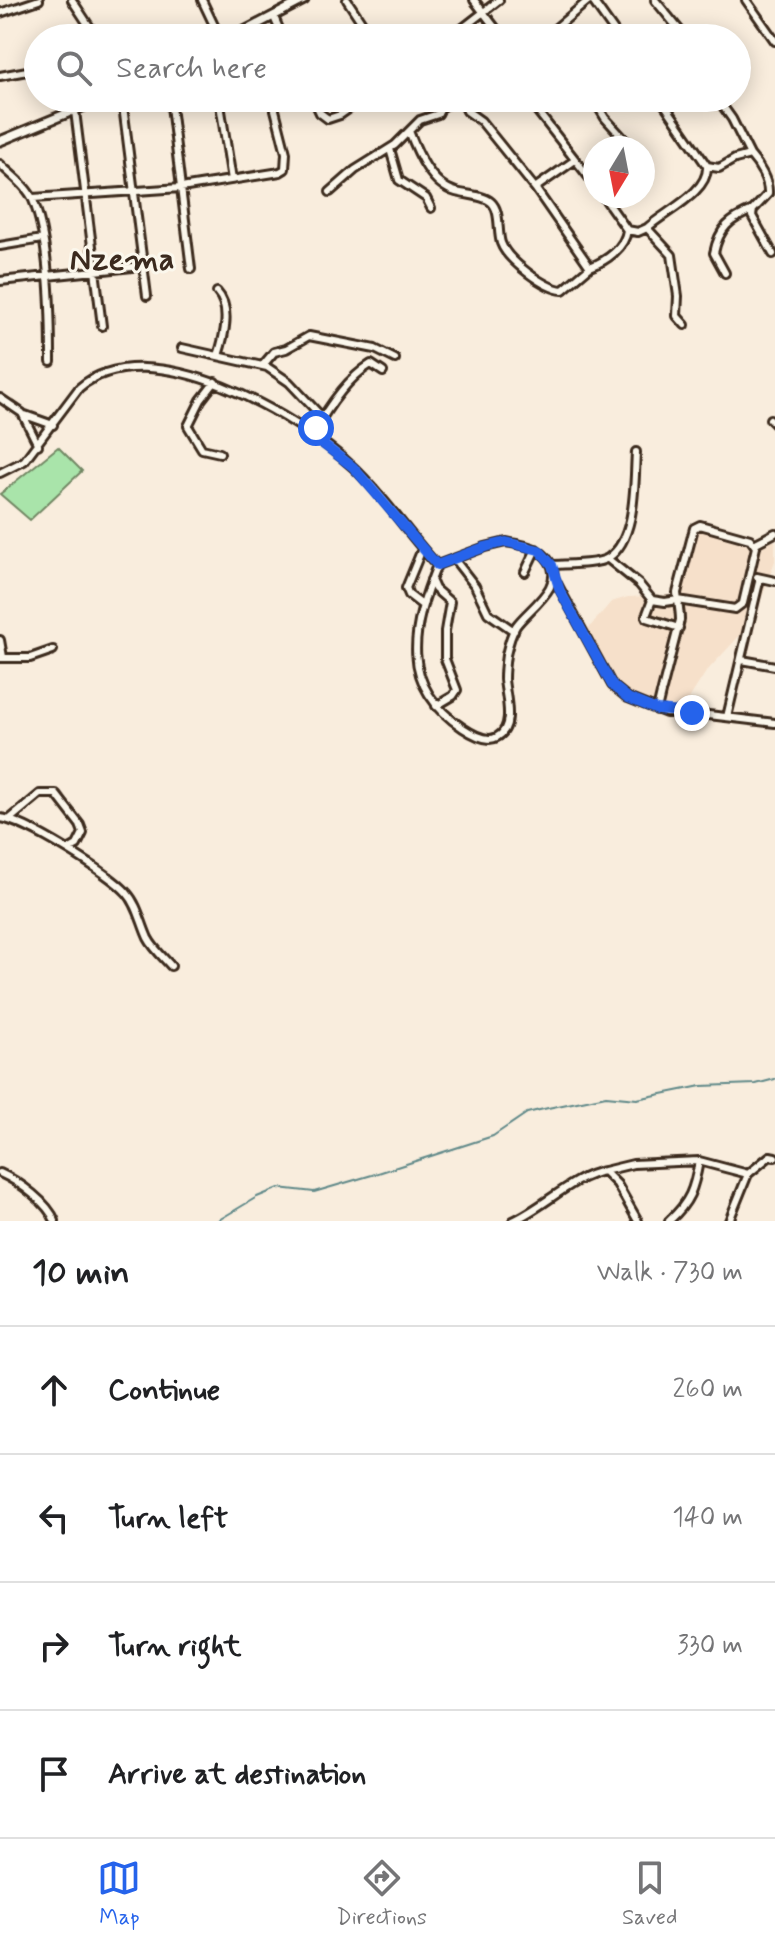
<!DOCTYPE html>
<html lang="en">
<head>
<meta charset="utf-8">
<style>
	body { margin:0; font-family:Mynerve,sans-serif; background:#f2f2f2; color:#202124 }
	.compass { position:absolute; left:583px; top:136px; width:72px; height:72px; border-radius:50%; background:#fff; box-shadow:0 4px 20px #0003; rotate:190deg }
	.stop { position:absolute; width:24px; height:24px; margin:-18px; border:6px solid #2563eb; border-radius:50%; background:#fff }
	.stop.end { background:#2563eb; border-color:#fff; box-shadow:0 2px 8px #0008 }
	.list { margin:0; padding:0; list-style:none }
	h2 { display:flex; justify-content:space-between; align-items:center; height:104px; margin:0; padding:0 32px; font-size:34px }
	h2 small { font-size:26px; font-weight:400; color:#757577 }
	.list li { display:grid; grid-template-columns:52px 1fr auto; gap:24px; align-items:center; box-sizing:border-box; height:128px; padding:0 32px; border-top:2px solid #e0e0e0 }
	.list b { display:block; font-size:30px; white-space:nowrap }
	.list em { font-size:26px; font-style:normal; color:#757577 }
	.icon { flex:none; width:44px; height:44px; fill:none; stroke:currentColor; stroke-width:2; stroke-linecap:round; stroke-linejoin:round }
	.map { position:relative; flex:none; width:775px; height:1221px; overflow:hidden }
	.search { position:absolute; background:#fff; box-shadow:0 4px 20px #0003; left:24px; right:24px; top:24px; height:88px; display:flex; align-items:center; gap:20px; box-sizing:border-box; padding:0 28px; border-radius:44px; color:#757577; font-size:30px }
	.sheet { height:616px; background:#fff }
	nav { display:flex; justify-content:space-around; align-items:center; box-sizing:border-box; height:112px; border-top:2px solid #e0e0e0; background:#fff; font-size:22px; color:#757577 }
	nav a { display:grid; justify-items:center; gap:4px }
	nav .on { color:#2563eb }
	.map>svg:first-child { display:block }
	.built { fill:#f6e0ca }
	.green { fill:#a9e4aa; stroke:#728764; stroke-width:2 }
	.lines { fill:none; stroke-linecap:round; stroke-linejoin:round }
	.stream { stroke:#608989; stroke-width:2 }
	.minor-casing { stroke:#3b2a1e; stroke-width:12 }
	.tertiary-casing { stroke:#3b2a1e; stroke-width:13 }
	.minor { stroke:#fbf7ec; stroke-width:6 }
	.tertiary { stroke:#fbf7ec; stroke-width:7 }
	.route { stroke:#2563eb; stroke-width:10 }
	.labels { text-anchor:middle; stroke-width:6; stroke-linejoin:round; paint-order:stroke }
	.district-label { font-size:32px; font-weight:bold; fill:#3b2a1e; stroke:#fbf7ec }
</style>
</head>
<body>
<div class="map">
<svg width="775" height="1221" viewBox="0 0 775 1221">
	<rect width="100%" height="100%" fill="#f9eddd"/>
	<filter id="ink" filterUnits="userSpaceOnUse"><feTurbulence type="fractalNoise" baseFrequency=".0125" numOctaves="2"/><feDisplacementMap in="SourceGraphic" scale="16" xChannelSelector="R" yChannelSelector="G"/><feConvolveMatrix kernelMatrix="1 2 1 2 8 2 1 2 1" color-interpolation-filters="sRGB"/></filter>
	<g filter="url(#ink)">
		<path class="built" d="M702 524 775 541V561L754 620 706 672 685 705 675 710 640 700 620 686 588 629 611 602 628 597 673 595 689 526Z"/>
		<path class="green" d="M58 447 82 471 30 520 0 494Z"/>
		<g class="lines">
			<path class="stream" d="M217 1221 257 1197 279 1188 314 1192 372 1175 493 1136 527 1113 548 1108 606 1096 637 1099 701 1086 756 1084 775 1079"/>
			<defs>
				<path id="minor" d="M72 0 97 38
					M202 0 220 38
					M347 0 372 38
					M474 0 503 38
					M592 0 619 38
					M655 0 686 38
					M746 0 775 41
					M0 13 39 0
					M274 17 283 38
					M450 38 499 0
					M544 38 589 0
					M0 76 38 69
					M63 98 66 114
					M122 98 147 296
					M170 98 191 269
					M219 98 232 180
					M313 98 320 113 328 119 340 115 364 98
					M434 98 441 108
					M461 98 467 111 481 121 535 188 575 160
					M527 98 595 185
					M593 98 605 118 626 141 628 148
					M660 98 707 166 719 168 735 159 750 155C759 165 769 181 768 194L753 210 752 216 773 254
					M717 98 732 119 750 155
					M75 111 102 326
					M409 131C418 154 431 185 456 192 467 195 483 195 491 202 501 211 497 231 501 243 507 260 545 289 563 290L590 267
					M390 149 399 180 426 198 431 208
					M0 164C11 175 27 186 33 200 50 242 51 317 51 362
					M535 188 590 267C606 261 625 248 627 230
					M330 192 355 170 395 145 420 120 438 114 441 108 456 98
					M603 196 627 230 638 232 647 228C666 211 709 192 707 166
					M33 198 181 188 280 172 285 169 286 153 272 98
					M647 228 672 255 678 296 677 316 685 325
					M0 246 42 239
					M725 273 714 253C719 228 730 219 753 210
					M0 281 142 266
					M217 292C232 308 224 337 218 356
					M182 348 267 367 289 382 322 417
					M263 365 274 352 286 349 309 336 375 349 395 359
					M215 382 201 400 188 426 202 449 220 453
					M0 398 22 413 38 445
					M25 415 53 425
					M770 419 775 424
					M312 436C326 410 345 380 371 364L383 372
					M0 473 24 461 79 388C149 328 299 416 354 468 385 497 408 534 437 565
					M506 542C522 545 539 546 549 561 566 586 529 608 516 626 511 634 508 646 506 655 505 662 504 672 504 679 505 695 516 727 497 737 487 743 472 734 463 728 398 685 412 628 437 565L485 547Z
					M754 544 775 533
					M454 559 475 586 488 613 514 631
					M608 559 639 584 652 600 665 602 678 600 735 609 743 603 756 547 750 539 700 525 694 528 677 593C678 603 680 611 680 620L662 690
					M552 565C565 564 597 565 608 558 637 539 634 482 636 452
					M525 572 536 549
					M757 577 775 581
					M554 578 612 685 628 698 666 713H692L775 723
					M431 580 435 589 450 602 445 631V659L457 690 453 696 436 706
					M652 600 646 616 647 618 679 628
					M422 605 409 595 406 588 422 549
					M0 640 3 657
					M0 658H30L53 650
					M742 660 775 666
					M657 710 661 693
					M727 717 760 578
					M0 818C24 820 111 874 127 893 138 905 141 923 148 938 153 948 164 958 171 966
					M10 819 40 794H56L80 825 83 833 77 845 68 850
					M604 1171 633 1164 699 1161
					M0 1173C20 1182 48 1203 55 1221
					M513 1221C543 1208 573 1176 604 1171L617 1184 638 1221
					M669 1221C690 1202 694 1189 699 1161L748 1174 770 1156 775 1157
					M729 1221 748 1174"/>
				<path id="tertiary" d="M231 38 304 0
					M0 141 104 98"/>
			</defs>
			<use href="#minor" class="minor-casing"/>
			<use href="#tertiary" class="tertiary-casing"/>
			<use href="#minor" class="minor"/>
			<use href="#tertiary" class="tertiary"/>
		</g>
	</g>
	<g class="lines" filter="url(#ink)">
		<path class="route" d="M316 428 312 436 353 467 437 565 485 547 506 542 539 550 552 565 560 591 612 685 628 698 657 710 692 713"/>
	</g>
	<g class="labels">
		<g class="district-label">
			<text x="122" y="269">Nzema</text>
		</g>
	</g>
</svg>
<svg class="compass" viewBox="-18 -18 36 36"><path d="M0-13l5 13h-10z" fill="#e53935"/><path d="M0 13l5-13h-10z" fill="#757577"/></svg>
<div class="stop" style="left:316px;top:428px"></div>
<div class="stop end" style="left:692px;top:713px"></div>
<div class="search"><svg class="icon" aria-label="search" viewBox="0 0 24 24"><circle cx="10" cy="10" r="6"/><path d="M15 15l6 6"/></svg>Search here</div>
</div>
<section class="sheet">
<h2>10 min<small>Walk · 730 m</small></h2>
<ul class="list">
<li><svg class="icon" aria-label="ahead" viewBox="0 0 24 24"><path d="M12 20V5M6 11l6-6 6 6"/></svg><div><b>Continue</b></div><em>260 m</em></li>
<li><svg class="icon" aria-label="left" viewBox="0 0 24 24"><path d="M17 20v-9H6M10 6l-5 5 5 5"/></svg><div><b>Turn left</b></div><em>140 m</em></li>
<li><svg class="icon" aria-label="right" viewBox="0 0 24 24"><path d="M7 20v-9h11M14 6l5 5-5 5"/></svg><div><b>Turn right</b></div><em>330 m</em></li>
<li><svg class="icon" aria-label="arrive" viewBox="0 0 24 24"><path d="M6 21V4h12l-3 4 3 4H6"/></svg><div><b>Arrive at destination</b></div></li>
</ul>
</section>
<nav>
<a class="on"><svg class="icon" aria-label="map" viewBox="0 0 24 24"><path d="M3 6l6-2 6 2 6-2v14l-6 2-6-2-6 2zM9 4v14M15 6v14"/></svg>Map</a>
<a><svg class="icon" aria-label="directions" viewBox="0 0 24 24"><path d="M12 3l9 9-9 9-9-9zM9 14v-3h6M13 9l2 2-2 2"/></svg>Directions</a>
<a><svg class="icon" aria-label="saved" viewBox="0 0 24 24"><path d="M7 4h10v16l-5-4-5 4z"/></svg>Saved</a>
</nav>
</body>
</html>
